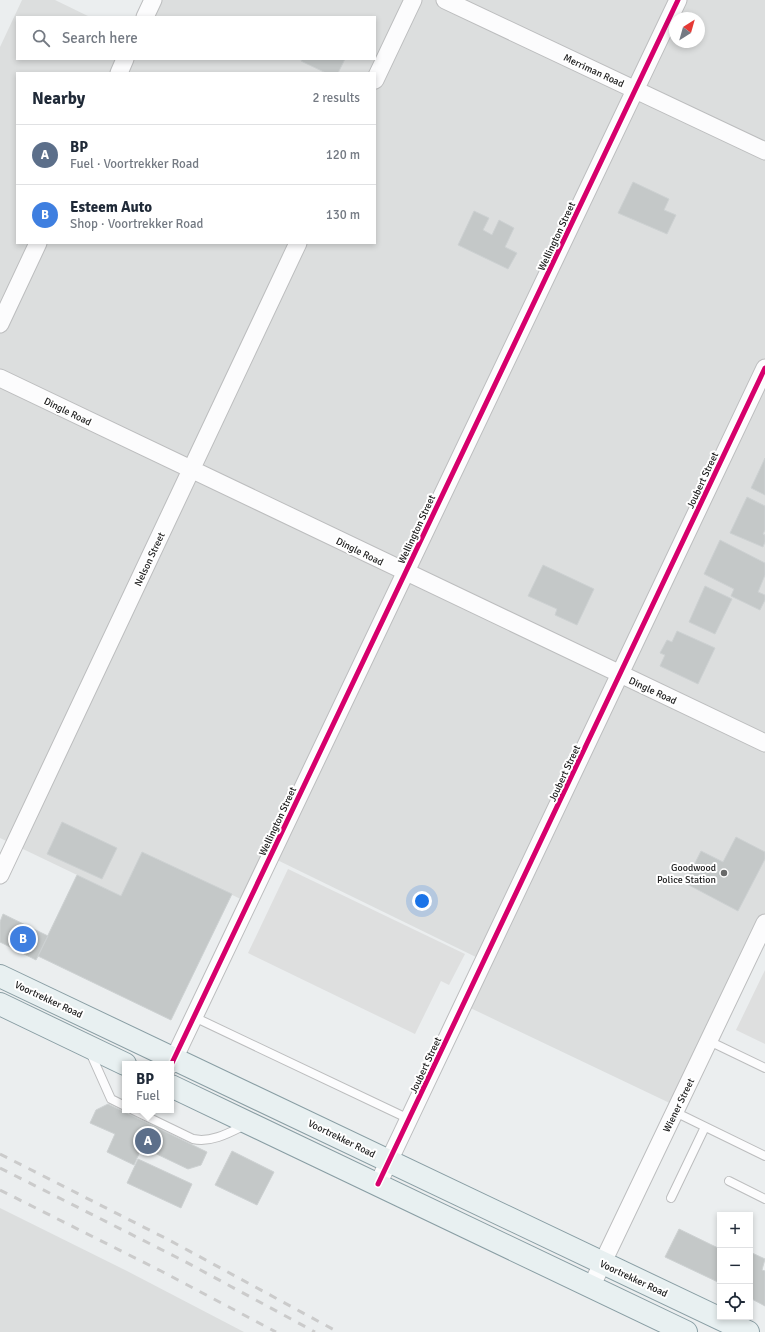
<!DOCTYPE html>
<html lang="en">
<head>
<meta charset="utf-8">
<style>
	body { margin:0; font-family:Signika,sans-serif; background:#f6f6f7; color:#1f2937 }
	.controls { position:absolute; right:12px; bottom:12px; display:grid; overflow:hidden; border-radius:0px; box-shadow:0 2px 6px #0003 }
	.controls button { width:36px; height:36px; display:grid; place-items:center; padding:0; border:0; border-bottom:1px solid #e0e1e3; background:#fff; color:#1f2937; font:20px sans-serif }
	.compass { position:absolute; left:669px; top:12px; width:36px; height:36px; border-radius:50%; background:#fff; box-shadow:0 2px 6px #0003; rotate:37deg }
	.you { position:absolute; left:422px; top:901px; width:14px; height:14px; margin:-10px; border:3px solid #fff; border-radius:50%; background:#1a73e8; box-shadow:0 0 0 6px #1a73e833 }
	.badge { display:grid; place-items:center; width:26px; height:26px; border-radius:50%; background:#ea580c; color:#fff; font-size:13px; font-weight:700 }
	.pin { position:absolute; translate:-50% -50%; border:2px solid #fff; box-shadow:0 1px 4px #0006 }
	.popup { position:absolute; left:122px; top:1061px; width:52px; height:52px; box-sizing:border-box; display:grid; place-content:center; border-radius:0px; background:#fff; filter:drop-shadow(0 1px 3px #0005); font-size:13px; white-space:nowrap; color:#747a83 }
	.popup b { font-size:15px; color:#1f2937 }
	.popup::after { content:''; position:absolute; left:50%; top:100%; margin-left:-8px; border:8px solid transparent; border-top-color:#fff }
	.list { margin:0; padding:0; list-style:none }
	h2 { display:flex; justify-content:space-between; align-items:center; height:52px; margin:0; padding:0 16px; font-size:17px }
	h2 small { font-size:13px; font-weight:400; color:#747a83 }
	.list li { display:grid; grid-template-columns:26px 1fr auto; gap:12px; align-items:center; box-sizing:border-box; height:60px; padding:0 16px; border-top:1px solid #e0e1e3 }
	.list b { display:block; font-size:15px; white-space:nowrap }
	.list p { margin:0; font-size:13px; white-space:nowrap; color:#747a83 }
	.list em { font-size:13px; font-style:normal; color:#747a83 }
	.icon { flex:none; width:22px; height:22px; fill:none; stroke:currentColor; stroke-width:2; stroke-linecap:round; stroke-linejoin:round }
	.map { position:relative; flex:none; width:765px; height:1332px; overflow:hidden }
	.search { position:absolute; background:#fff; box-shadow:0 2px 6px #0003; left:16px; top:16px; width:360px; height:44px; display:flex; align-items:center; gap:10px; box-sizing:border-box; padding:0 14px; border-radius:0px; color:#747a83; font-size:15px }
	.panel { position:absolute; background:#fff; box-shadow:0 2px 6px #0003; left:16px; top:72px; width:360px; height:172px; border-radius:0px }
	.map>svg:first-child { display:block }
	.residential { fill:#dcdede; fill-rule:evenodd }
	.parking { fill:#dedfdf }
	.building { fill:#c4c8c8; stroke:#cdd1d2 }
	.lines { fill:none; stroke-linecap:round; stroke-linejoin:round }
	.service-casing { stroke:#bcbdbe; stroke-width:10 }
	.minor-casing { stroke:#bcbdbe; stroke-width:19 }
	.primary-casing { stroke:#899ea4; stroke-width:24 }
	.service { stroke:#fcfcfd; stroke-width:8 }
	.minor { stroke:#fcfcfd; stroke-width:17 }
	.primary { stroke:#e8f0f1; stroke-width:22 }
	.rail { stroke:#cbcbcb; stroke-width:3; stroke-dasharray:8 8; stroke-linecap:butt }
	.cycleway-casing { stroke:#fff; stroke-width:8 }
	.cycleway { stroke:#d6006c; stroke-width:5 }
	.poi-dot { fill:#686969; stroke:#fff; stroke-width:1.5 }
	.labels { text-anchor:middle; stroke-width:4; stroke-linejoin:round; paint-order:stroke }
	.street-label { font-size:10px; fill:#212121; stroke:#fff }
	.poi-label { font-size:10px; fill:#212121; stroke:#fff; text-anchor:end }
</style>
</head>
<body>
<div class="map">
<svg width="765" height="1332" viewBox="0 0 765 1332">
	<rect width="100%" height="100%" fill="#ebeeef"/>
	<path class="residential" d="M22 0H55L90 17H17V59H375V17H144L153 0H765V922L676 1106 462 1004 482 960 269 856 247 902 142 852 121 896 0 838V47ZM675 18H699V42H675ZM17 73H375V243H17Z
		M0 1208 127 1271 244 1332H0Z"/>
	<path class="parking" d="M288 869 465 954 449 985 441 981 415 1034 248 953Z
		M765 970V1044L736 1030Z"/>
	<path class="building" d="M302 59H345L338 73H326L301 61Z
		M633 182 669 199 664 210 676 215 667 234 618 213Z
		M474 211 489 218 483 230 492 235 499 220 514 228 505 247 517 253 508 269 458 245Z
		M765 458V495L751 488Z
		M747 497 765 506V530L763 534 765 535V542L763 547 730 533Z
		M720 540 765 563V575L758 592 765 595V600L760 610 731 596 734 589 704 574Z
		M543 565 594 589 577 625 555 615 557 609 528 596Z
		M705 586 732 599 715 634 689 622Z
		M677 631 715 648 698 684 660 666 665 655 660 653 667 640 672 642Z
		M62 822 117 848 102 879 47 854Z
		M736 837 765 852V859L738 911 685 883 701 851 723 862Z
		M142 852 232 894 171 1020 38 956 77 875 121 896Z
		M3 914 48 936 36 960 0 942V922Z
		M108 1104 207 1152 201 1165 188 1169 142 1147 134 1165 107 1152 115 1134 90 1123 96 1110Z
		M232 1151 274 1172 257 1205 215 1185Z
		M138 1159 192 1184 181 1208 127 1183Z
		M679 1229 720 1249V1283L665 1257Z
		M750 1252 765 1259 762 1270 765 1271V1306L750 1298Z"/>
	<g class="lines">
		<defs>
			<path id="service" d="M194 1017 409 1119
				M709 1041 765 1068
				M90 1052 111 1099 125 1106
				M133 1110 193 1139C211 1143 229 1133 245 1125
				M675 1112 765 1156
				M729 1181 765 1199
				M671 1198 705 1127"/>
			<path id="minor" d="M445 0 765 151
				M145 17 153 0
				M119 73 125 59
				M375 80 413 0
				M0 324 38 243
				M0 378 765 743
				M0 875 298 243
				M171 1065 678 0
				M378 1184 765 368
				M591 1287 765 923"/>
			<path id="primary" d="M0 976 748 1332
				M0 1004 125 1064
				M171 1086 686 1332"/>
		</defs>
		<use href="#service" class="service-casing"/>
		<use href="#minor" class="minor-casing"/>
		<use href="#primary" class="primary-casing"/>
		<use href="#service" class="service"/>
		<use href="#minor" class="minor"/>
		<use href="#primary" class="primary"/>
		<path class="rail" d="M0 1154 169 1240 338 1332
			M0 1168 184 1261 315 1332
			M0 1190 161 1271 276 1332"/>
		<defs>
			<path id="cycleway" d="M171 1065 678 0
				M378 1184 765 368"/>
		</defs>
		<use href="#cycleway" class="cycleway-casing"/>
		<use href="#cycleway" class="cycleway"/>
	</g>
	<circle class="poi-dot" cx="724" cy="873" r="4"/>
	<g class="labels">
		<g class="street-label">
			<text transform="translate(594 70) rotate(25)" y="4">Merriman Road</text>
			<text transform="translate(556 236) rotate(-65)" y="4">Wellington Street</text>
			<text transform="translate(68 411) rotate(26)" y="4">Dingle Road</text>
			<text transform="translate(702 480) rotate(-65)" y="4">Joubert Street</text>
			<text transform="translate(416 529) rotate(-65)" y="4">Wellington Street</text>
			<text transform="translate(360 551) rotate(26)" y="4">Dingle Road</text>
			<text transform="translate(149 559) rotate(-65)" y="4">Nelson Street</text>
			<text transform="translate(653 690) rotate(25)" y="4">Dingle Road</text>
			<text transform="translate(564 773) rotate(-65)" y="4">Joubert Street</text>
			<text transform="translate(277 821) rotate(-65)" y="4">Wellington Street</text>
			<text transform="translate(49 999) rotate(25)" y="4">Voortrekker Road</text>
			<text transform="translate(425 1065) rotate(-65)" y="4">Joubert Street</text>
			<text transform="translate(678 1105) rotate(-64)" y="4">Wiener Street</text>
			<text transform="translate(342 1138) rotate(26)" y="4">Voortrekker Road</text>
			<text transform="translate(634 1278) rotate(25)" y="4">Voortrekker Road</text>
		</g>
		<g class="poi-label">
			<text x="716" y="871">Goodwood<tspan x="716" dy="12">Police Station</tspan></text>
		</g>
	</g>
</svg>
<div class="controls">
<button>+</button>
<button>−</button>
<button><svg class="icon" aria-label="locate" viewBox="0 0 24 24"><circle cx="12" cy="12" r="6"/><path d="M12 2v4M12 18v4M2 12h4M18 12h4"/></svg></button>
</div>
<svg class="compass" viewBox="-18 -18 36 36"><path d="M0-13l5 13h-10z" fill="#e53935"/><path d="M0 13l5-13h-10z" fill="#747a83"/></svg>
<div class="you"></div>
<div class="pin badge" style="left:148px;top:1141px;background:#5c6f8a">A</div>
<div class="popup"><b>BP</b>Fuel</div>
<div class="pin badge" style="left:23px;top:939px;background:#3f7fe0">B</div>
<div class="search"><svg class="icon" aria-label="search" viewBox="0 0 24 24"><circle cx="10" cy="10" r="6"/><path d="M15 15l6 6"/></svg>Search here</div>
<section class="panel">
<h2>Nearby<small>2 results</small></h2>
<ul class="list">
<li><span class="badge" style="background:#5c6f8a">A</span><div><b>BP</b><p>Fuel · Voortrekker Road</p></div><em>120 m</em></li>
<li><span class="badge" style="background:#3f7fe0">B</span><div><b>Esteem Auto</b><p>Shop · Voortrekker Road</p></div><em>130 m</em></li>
</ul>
</section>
</div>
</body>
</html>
